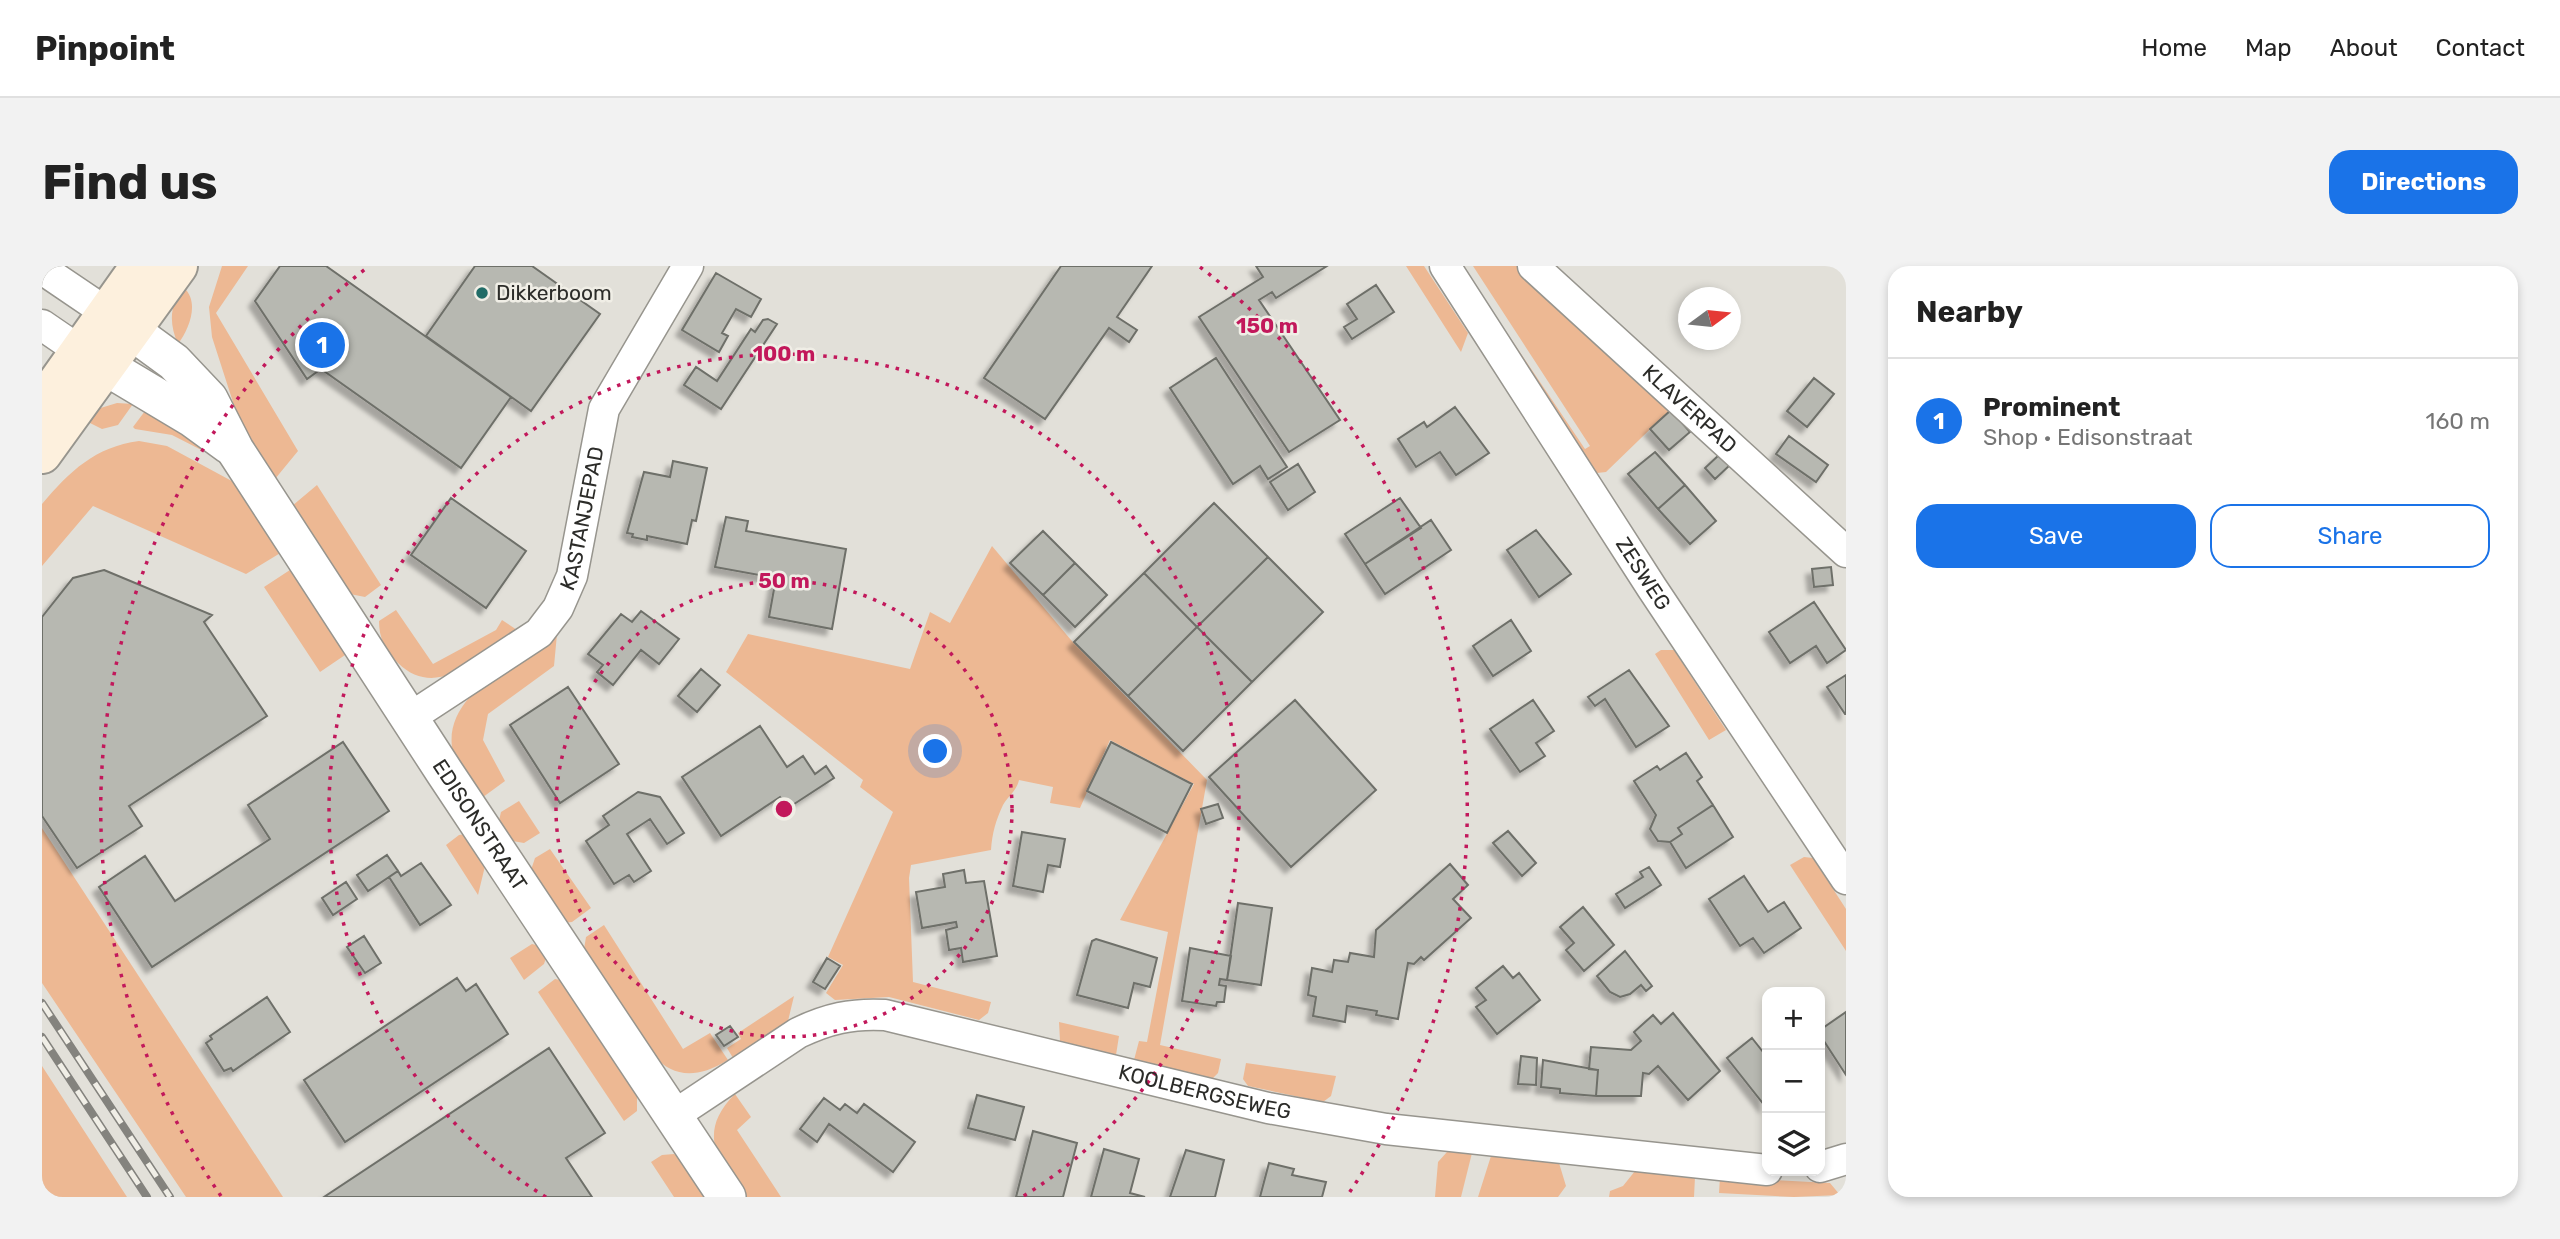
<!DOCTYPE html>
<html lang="en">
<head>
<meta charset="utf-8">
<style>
	body { margin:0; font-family:Rubik,sans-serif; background:#f2f2f2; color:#222 }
	.controls { position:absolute; right:21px; bottom:21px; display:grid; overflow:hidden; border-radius:14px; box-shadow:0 4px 10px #0003 }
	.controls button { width:63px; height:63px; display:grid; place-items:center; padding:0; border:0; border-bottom:2px solid #e0e0e0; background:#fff; color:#222; font:35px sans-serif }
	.compass { position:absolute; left:1636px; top:21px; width:63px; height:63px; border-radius:50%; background:#fff; box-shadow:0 4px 10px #0003; rotate:75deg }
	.you { position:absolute; left:894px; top:486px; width:24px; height:24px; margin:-18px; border:5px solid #fff; border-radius:50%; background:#1a73e8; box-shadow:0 0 0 10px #1a73e833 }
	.badge { display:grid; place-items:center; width:46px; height:46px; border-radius:50%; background:#1a73e8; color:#fff; font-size:23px; font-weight:700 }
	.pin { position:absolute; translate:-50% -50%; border:4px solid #fff; box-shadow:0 2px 7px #0006 }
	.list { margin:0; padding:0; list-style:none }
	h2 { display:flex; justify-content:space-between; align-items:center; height:91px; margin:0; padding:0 28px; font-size:30px }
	h2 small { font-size:23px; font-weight:400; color:#767676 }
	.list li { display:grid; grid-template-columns:46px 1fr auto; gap:21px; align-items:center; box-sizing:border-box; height:126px; padding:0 28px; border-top:2px solid #e0e0e0 }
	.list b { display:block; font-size:26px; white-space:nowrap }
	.list p { margin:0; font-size:23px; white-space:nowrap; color:#767676 }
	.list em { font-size:23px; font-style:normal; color:#767676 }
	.actions { display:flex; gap:14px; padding:21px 28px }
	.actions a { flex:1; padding:16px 0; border:2px solid #1a73e8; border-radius:21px; text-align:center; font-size:24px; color:#1a73e8 }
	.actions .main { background:#1a73e8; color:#fff }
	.icon { flex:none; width:38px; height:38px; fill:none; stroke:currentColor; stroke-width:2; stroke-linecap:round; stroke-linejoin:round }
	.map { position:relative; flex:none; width:1804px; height:931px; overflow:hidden; border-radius:21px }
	header { display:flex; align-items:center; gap:42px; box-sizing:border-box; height:98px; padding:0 35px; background:#fff; border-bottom:2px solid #e0e0e0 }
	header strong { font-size:33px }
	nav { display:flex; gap:38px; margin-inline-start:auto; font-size:24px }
	.intro { display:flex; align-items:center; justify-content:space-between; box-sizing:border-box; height:168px; padding:0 42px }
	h1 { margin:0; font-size:49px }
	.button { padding:18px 32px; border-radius:21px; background:#1a73e8; color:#fff; font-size:24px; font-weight:700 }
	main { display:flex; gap:42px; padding:0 42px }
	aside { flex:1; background:#fff; border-radius:21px; box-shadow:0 4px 10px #0003 }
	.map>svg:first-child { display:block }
	.green { fill:#edb893 }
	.building { fill:#b7b8b1; stroke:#6e6f69; stroke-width:2; filter:url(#shadow) }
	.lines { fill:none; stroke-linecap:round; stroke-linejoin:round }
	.minor-casing { stroke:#97958e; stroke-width:33 }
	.tertiary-casing { stroke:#97958e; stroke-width:40 }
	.secondary-casing { stroke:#97958e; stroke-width:42 }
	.minor { stroke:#fff; stroke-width:30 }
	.tertiary { stroke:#fff; stroke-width:37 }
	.secondary { stroke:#fdf0dd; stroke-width:38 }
	.rail-casing { stroke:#84837e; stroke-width:8 }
	.rail { stroke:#f0eee6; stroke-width:5; stroke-dasharray:16; stroke-linecap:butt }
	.ring { fill:none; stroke:#c2185b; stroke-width:3.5; stroke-dasharray:3.5 7 }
	.poi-dot { fill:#216c67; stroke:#f0eee6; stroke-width:2.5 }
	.labels { text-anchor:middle; stroke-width:5; stroke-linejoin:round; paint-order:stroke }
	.poi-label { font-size:21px; fill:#2c2c29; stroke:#f0eee6; text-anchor:start }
	.street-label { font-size:21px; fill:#2c2c29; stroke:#f0eee6 }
	.centre { fill:#c2185b; stroke:#f0eee6; stroke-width:3.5 }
	.ring-label { font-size:21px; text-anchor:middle; font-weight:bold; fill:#c2185b; stroke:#f0eee6; stroke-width:5; stroke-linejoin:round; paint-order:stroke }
</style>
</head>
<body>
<header>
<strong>Pinpoint</strong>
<nav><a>Home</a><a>Map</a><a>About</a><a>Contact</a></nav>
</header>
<div class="intro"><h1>Find us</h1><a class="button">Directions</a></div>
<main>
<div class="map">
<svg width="1804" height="931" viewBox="0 0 1804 931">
	<defs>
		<filter id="shadow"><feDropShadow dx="-6" dy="6" stdDeviation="2" flood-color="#0004"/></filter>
	</defs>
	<rect width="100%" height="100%" fill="#e2e0d9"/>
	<path class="green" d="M180 0H206L174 47 256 185 233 213 199 161 170 71 167 41Z
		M1364 0H1382L1426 67 1419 86Z
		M1416 0H1420L1543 183 1548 180 1431 0H1482L1630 142 1564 206 1555 207Z
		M142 22C158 36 147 64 136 78 127 58 127 38 142 22Z
		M75 137 91 138 76 159 60 163 46 156 52 144Z
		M106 141 177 193 130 169 93 163 91 161Z
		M97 175 125 180 199 220 240 286 204 308 51 240 0 300V238C28 205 53 181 97 175Z
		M275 219 339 319 323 331 308 328 250 240Z
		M950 280 1029 374 1165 514 1118 779 1179 793 1176 807 1171 812 1092 794 1097 775 1105 776 1126 666 1078 654 1152 518 1068 474 1038 542 1008 537 1011 521 977 514C974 526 967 529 961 539 954 554 950 567 949 584L869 599 867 612 871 716 949 736 946 747 937 754 847 731 793 734 784 727 801 699 786 691 851 546 818 521 821 514 684 406 706 368 868 403 888 346 908 357Z
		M251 302 306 387 278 406 222 321Z
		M354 344 391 398 454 364 460 354 478 366C441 389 395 436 356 397 343 385 337 372 337 355Z
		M515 368 512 400 446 448 441 474 463 515 437 534C428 518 413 499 410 481 403 427 477 394 515 368Z
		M1619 384H1632L1684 464 1667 474 1613 388Z
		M477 535 498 567 482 577 465 574 456 559 459 546Z
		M0 562 241 931H144L0 717Z
		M424 568 444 596 436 629 404 579 417 569Z
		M508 583 549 642 530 656 520 657 488 607 493 592Z
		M1762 591 1771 592 1804 643V685L1748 599Z
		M562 659 641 783 668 767 686 794C632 827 611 793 583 752 569 731 555 710 541 689L544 671Z
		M490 678 498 680 504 692 502 698 482 714 468 692Z
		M513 713 523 715 595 821V845L582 855 496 726Z
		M752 730 746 755 691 792 685 782 699 773 696 767Z
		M1017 756 1077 770 1074 789 1018 775Z
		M1204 797 1294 810 1289 830 1281 836 1206 820 1201 813Z
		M0 800 85 931H0Z
		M693 828 709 851 695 864 739 931H701C675 894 655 866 693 828Z
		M1405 886 1430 887 1419 931H1393L1396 896Z
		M632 888 641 894 664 931H632L609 896 620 889Z
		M1449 890 1517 897 1524 920 1516 931H1436Z
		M1593 905 1653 911 1652 931H1567L1568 925 1581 920Z
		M1678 911 1788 917 1798 929 1752 931 1677 927Z"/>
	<path class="building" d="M238 0H284L469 131 419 202 279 103 265 113 213 35Z
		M433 0H490L558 48 489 145 384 70Z
		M1019 0H1110L1075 51 1095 64 1087 76 1067 62 1003 153 942 112Z
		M1214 0H1285L1234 32 1230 26 1217 34 1298 154 1247 186 1157 51 1221 11Z
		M674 7 719 33 709 51 694 43 680 67 686 70 677 86 640 64Z
		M1334 19 1352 46 1310 73 1302 61 1315 53 1305 38Z
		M726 53 735 58 679 143 642 119 654 101 675 115 709 63 713 66 721 54Z
		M1174 92 1245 201 1226 213 1218 200 1191 218 1128 122Z
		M1772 112 1792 128 1765 161 1745 145Z
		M1413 141 1447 187 1414 209 1398 186 1374 201 1356 173 1382 156 1385 161Z
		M1629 144 1648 166 1627 184 1608 163Z
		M1747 170 1786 199 1774 216 1734 188Z
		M1613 186 1643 219 1616 243 1586 208Z
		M1678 188 1688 199 1673 213 1663 202Z
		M631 195 665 202 654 255 650 254 645 278 605 270V274L590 271 591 268 585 267 602 206 628 211Z
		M1256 198 1273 226 1246 244 1228 216Z
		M1643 219 1674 255 1648 278 1616 243Z
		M409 232 484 285 444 342 369 289Z
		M1358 232 1379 262 1323 298 1303 268Z
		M1172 237 1226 291 1155 361 1102 307Z
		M684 251 706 255 704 265 804 283 790 363 727 351 734 312 673 301Z
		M1389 254 1409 284 1343 328 1323 298Z
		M1494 264 1529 308 1497 331 1465 284Z
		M1001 265 1033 297 1001 329 968 297Z
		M1226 291 1281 346 1210 416 1155 361Z
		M1033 297 1065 329 1033 361 1001 329Z
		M1789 301 1791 319 1772 321 1770 303Z
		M62 304 170 349 162 356 225 450 87 540 100 560 35 602 0 550V351L31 312Z
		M1102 307 1155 361 1086 430 1032 376Z
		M1772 336 1804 384 1785 397 1774 380 1748 397 1727 366Z
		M599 345 637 373 617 398 599 384 571 419 555 406 561 399 546 388 579 348 590 356Z
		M1469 354 1489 385 1451 410 1431 380Z
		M1155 361 1210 416 1141 485 1086 430Z
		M659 403 678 419 655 446 636 430Z
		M1587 404 1627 460 1594 481 1563 433 1553 440 1546 431Z
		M1804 409V448H1803L1785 421Z
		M526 421 577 498 518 537 468 459Z
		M1253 434 1334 524 1249 601 1167 511Z
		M1491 434 1512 465 1494 477 1503 490 1478 506 1448 463Z
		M718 460 745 501 761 490 773 508 784 500 792 512 746 542 738 531 679 570 640 511Z
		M301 476 347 545 110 701 57 621 103 590 133 635 228 573 206 539Z
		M1069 476 1150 518 1125 567 1045 525Z
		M1644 487 1660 511 1655 515 1671 539 1636 562 1640 568 1628 576 1616 575 1608 563 1614 549 1592 515 1615 500 1618 504Z
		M596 526 618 531 642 567 625 578 608 553 585 568 609 605 592 616 587 609 572 618 544 575 567 559 561 550Z
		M1176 538 1181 552 1164 558 1159 543Z
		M1671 539 1691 571 1644 602 1628 576 1640 568 1636 562Z
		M1466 565 1494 597 1480 610 1451 577Z
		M980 566 1023 573 1018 601 1006 599 1001 626 971 620Z
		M345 589 356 605 326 625 315 609Z
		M379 597 409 639 378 659 347 611 356 605 359 610Z
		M1408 598 1426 619 1411 633 1429 652 1382 694 1379 691 1372 698 1366 697 1356 753 1334 749 1335 745 1305 740 1303 756 1271 750 1274 731 1266 729 1270 702 1290 706 1292 694 1306 696 1308 687 1332 691 1334 664Z
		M1607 601 1619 619 1583 642 1574 628 1601 611 1598 606Z
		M922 604 924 617 942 615 955 690 921 696 919 682 907 684 904 664 915 661 914 656 880 662 874 626 903 621 901 608Z
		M1702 610 1726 646 1742 636 1759 662 1722 687 1711 672 1698 680 1667 633Z
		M304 616 315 633 291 649 280 632Z
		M1196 637 1230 642 1219 719 1185 714Z
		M1541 641 1572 679 1542 705 1524 684 1532 677 1518 661Z
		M322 670 339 697 323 707 305 681Z
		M1054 673 1115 692 1108 721 1092 717 1086 742 1035 729 1050 675Z
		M1148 682 1189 690 1185 714 1178 713 1177 719 1184 720 1182 736H1175L1174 740 1140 735Z
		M1583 685 1610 720 1604 725 1599 719 1588 728 1578 731 1568 726 1555 710Z
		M785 692 798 700 783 723 771 716Z
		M1461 700 1471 712 1477 707 1498 734 1455 768 1434 741 1444 734 1434 722Z
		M415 712 424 725 434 718 466 768 303 876 262 814Z
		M225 731 248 766 191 805 189 802 182 805 164 777 170 773 168 770Z
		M1804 746V809L1778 769V764Z
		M1631 747 1678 805 1646 834 1616 800 1607 808 1601 807 1599 830H1554L1556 804 1547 803 1549 781 1589 784 1599 775 1592 766 1611 749 1619 758Z
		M688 760 696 771 682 780 674 769Z
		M1710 772 1725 791 1723 840 1685 792Z
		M507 782 563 867 524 892 550 931H282Z
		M1479 790 1495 792 1494 819 1476 818Z
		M1501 794 1556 804 1554 830 1518 827V823L1499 821Z
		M935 829 982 841 973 874 926 862Z
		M782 832 798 844 803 838 815 847 822 838 873 876 851 906 787 858 775 876 758 863Z
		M991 865 1035 877 1021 931H974Z
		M1062 883 1097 893 1088 927 1103 931H1049Z
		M1144 884 1182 894 1173 931H1128Z
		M1227 897 1252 903 1250 909 1284 916 1280 931H1218Z"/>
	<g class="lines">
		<defs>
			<g id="minor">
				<path id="s1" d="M1403 0 1610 322 1804 613"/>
				<path id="s2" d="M1491 0 1804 286"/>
				<path d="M0 3 65 47"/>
				<path d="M0 59 38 85"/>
				<path id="s3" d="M369 451 497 367 516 342 530 310 562 143 646 0"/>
				<path id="s4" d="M631 850 756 767C785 753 810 747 843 749L1226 842 1344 863 1725 904"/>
				<path d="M1778 901 1804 893"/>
			</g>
			<g id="tertiary">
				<path id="s5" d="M65 47 132 96 167 133 193 184 403 507 685 931"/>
				<path d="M38 85 150 152 187 179"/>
			</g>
			<path id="secondary" d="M0 138 98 0
				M0 188 136 0"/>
		</defs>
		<use href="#minor" class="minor-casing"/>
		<use href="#tertiary" class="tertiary-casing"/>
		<use href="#secondary" class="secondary-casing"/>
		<use href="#minor" class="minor"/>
		<use href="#tertiary" class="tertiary"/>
		<use href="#secondary" class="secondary"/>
		<defs>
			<path id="rail" d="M0 737 128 931
				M0 771 105 931"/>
		</defs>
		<use href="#rail" class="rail-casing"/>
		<use href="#rail" class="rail"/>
	</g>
	<g class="ring">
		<circle cx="742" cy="543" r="228"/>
		<path d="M504 931A455 455 0 1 1 980 931"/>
		<path d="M179 930A683 683 0 0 1 326 1M1158 1A683 683 0 0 1 1305 930"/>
	</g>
	<circle class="poi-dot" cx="440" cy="27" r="7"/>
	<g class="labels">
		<g class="poi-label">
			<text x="454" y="34">Dikkerboom</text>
		</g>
		<g class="street-label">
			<text dy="7" stroke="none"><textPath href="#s2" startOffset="212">KLAVERPAD</textPath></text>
			<text dy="7" stroke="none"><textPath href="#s3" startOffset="278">KASTANJEPAD</textPath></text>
			<text dy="7" stroke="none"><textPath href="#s1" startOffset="366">ZESWEG</textPath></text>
			<text dy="7" stroke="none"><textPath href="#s5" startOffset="639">EDISONSTRAAT</textPath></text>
			<text dy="7" stroke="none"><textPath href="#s4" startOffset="569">KOOLBERGSEWEG</textPath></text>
		</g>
	</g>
	<circle cx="742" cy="543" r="10" class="centre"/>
	<g class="ring-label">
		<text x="1225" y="67">150 m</text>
		<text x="742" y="95">100 m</text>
		<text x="742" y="322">50 m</text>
	</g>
</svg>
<div class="controls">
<button>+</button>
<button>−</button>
<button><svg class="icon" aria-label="layers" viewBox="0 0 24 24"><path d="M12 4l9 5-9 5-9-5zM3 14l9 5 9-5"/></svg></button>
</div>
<svg class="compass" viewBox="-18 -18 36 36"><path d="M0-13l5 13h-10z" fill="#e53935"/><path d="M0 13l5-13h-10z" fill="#767676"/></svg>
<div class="you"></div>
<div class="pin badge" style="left:280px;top:79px">1</div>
</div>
<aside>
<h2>Nearby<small></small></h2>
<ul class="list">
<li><span class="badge">1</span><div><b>Prominent</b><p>Shop · Edisonstraat</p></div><em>160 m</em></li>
</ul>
<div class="actions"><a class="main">Save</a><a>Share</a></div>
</aside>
</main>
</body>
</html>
